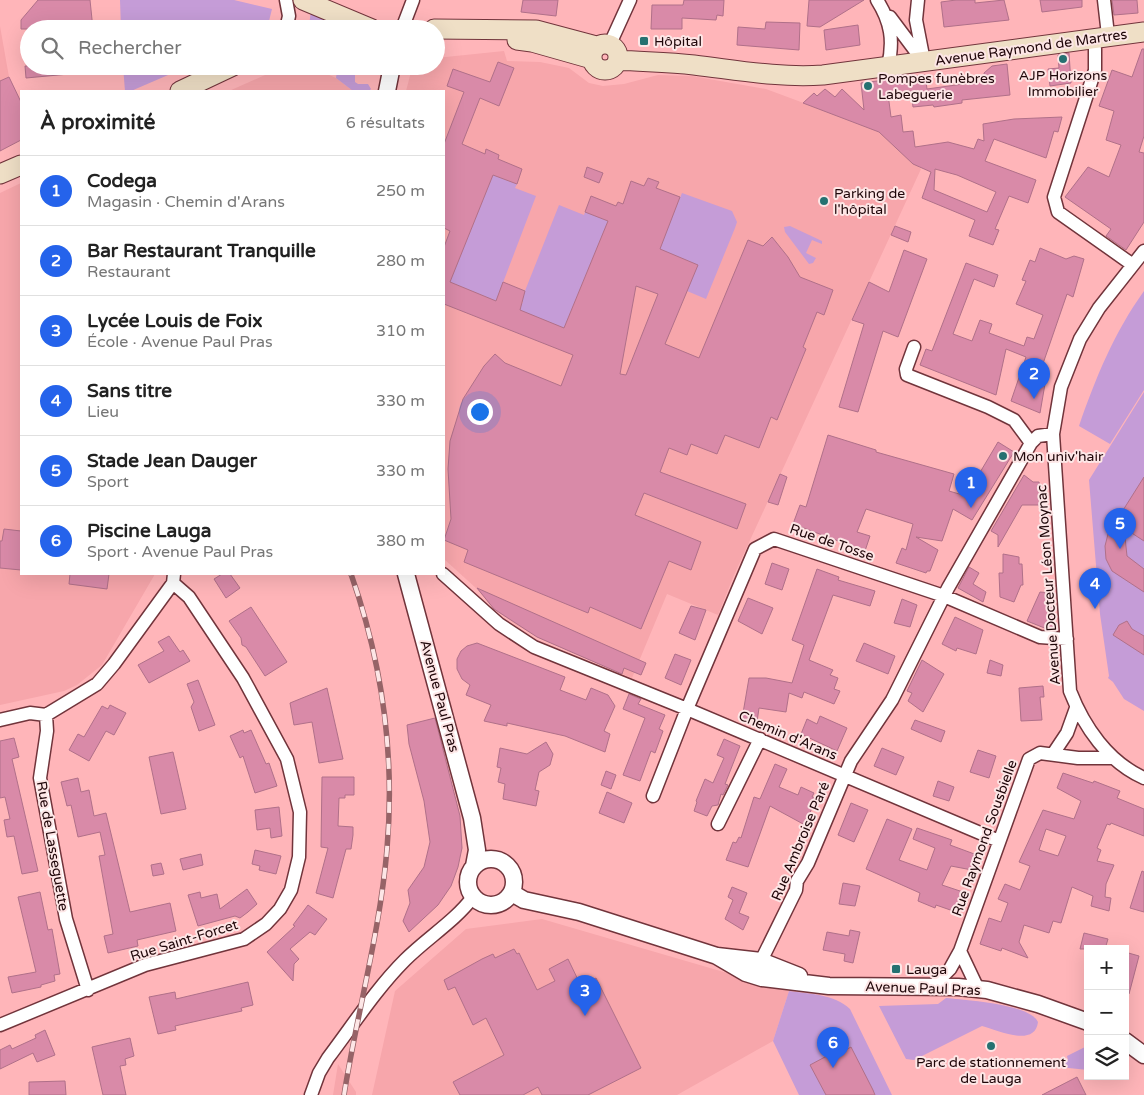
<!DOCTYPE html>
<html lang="fr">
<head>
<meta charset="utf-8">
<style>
	body { margin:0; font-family:"Varela Round",sans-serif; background:#f6f6f6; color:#222 }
	.controls { position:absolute; right:15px; bottom:15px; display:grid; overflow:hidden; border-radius:0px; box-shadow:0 5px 20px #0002 }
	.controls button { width:45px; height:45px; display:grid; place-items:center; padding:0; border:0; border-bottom:1px solid #e0e0e0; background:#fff; color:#222; font:25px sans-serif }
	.you { position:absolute; left:479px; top:411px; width:18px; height:18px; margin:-12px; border:4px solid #fff; border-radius:50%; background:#1a73e8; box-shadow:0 0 0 8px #1a73e833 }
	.badge { display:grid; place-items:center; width:32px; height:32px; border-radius:50%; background:#2563eb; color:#fff; font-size:16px; font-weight:700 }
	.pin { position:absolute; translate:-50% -41px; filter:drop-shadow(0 1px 2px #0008) }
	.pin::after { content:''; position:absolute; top:26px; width:18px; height:15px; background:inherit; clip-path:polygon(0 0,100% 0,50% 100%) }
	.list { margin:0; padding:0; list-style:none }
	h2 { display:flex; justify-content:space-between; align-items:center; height:65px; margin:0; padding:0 20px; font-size:21px }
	h2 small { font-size:16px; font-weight:400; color:#767676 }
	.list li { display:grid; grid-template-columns:32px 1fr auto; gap:15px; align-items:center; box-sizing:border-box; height:70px; padding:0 20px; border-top:1px solid #e0e0e0 }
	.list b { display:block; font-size:19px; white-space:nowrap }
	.list p { margin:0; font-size:16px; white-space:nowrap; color:#767676 }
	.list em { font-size:16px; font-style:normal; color:#767676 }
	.icon { flex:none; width:28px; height:28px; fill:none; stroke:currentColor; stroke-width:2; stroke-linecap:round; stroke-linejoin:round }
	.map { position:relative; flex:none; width:1144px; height:1095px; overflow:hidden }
	.search { position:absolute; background:#fff; box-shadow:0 5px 20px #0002; left:20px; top:20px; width:425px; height:55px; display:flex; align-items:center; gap:12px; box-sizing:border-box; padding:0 18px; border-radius:28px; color:#767676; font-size:19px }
	.panel { position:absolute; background:#fff; box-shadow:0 5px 20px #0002; left:20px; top:90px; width:425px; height:485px; border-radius:0px }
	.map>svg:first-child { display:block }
	.built { fill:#f7a6ab }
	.green { fill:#c59cd7 }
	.building { fill:#d98aa8; stroke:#b07089; fill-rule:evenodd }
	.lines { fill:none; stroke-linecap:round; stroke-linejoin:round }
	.minor-casing { stroke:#71343b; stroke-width:15 }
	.tertiary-casing { stroke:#71343b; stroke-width:19 }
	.secondary-casing { stroke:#71343b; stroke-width:21 }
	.minor { stroke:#fff; stroke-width:12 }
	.tertiary { stroke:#fff; stroke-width:16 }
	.secondary { stroke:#efdfc6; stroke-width:19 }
	.rail-casing { stroke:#966367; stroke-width:5.5 }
	.rail { stroke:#fde6e6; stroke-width:4; stroke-dasharray:11; stroke-linecap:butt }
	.poi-dot { fill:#267171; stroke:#fde6e6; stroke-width:2 }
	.labels { text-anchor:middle; stroke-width:4; stroke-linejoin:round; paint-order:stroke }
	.poi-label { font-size:14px; fill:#1f0609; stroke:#fde6e6; text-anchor:start }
	.street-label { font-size:14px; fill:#1f0609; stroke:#fde6e6 }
</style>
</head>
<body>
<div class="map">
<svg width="1144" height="1095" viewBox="0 0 1144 1095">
	<rect width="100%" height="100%" fill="#ffb5b9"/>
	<path class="built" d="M0 26 9 77 21 102V140L0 151Z
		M504 51 507 61 540 62 569 68 589 83 603 86 624 84 658 75 692 76 766 89 879 131 921 169 734 575 718 615 667 594 632 678 539 638 516 625 493 608 477 589 444 559V91H406L412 68 414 69 415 66H436V58Z
		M283 67 307 69 327 74 336 78 353 91H229Z
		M21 183V574H155L102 665 77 685 64 691 0 705V193Z
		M542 919 789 991 773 1041 677 1095H372L395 991 466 929Z
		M338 1064 356 1092V1095H333Z"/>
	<path class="green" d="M120 0H234L272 9 267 29H121Z
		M311 11 357 29H293L294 26 305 28 309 25Z
		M123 66H189L131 91H125Z
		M337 71 355 72V82L358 84H368L371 89 369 91H353L336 78Z
		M493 175 517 184 515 188 536 196 496 301 450 282Z
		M682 193 732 211 737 222 735 228 706 299 687 291 697 265 658 249 662 242Z
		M559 205 584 215 585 212 608 221 564 328 518 310 523 302 521 301Z
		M790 226 822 241V244L812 240 806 253 816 258 813 263 809 264 785 232 784 227Z
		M1144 291V390L1110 444 1079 426C1096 377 1114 333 1144 291Z
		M1144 392V711L1124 699 1113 682 1108 678 1109 676 1100 614 1089 480Z
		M789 991C810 994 834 994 850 1009L892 1095H799L773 1041Z
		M946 998C965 1000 1030 1004 1038 1022 1035 1048 997 1030 982 1026L914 1060 906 1059 879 1006 938 1004Z
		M1085 1047 1088 1048V1070L1049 1066 1056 1062 1058 1065 1068 1060 1067 1056Z"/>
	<path class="building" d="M38 0H90L93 29H21V20Z
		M523 0H558L556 16 521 12Z
		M684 0H724L723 16 717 15 716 20 682 18V29H651L652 5H683Z
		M809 0H864L820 27 807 26Z
		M956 0H975V3L1004 0 1009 20 944 27 941 2Z
		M1040 0H1082V7L1042 12Z
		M1112 0H1137L1138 13 1114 15Z
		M766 22 800 23 799 50 737 45 738 27 765 29Z
		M858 25 860 45 826 50 824 30Z
		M1142 49H1144V136L1139 152 1144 153V222L1126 250 1106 236 1111 229 1065 197 1088 167 1109 177 1121 145 1106 140 1114 111 1099 106 1112 70 1132 77Z
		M1069 53 1071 83 1050 86 1048 69 1059 68 1058 55Z
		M498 62 514 68 499 106 480 98 462 144 485 154 486 149 499 155 498 159 522 169 517 184 493 175 450 282 496 301 503 282 525 291 520 310 564 328 608 221 585 212 591 196 616 206 618 202 623 204 631 181 644 186 648 178 659 182 656 188 680 197 660 249 698 265 665 344 699 358 748 240 763 246 772 237 788 257 800 277 833 290 824 315 817 312 803 347 806 349 777 420 771 417 759 448 725 435 717 454 691 444 687 455 669 448 660 472 746 504 737 529 644 493 635 515 701 542 691 570 669 561 641 629 590 607 588 613 464 562 468 550 444 540 451 519 448 469 450 441 463 399 484 366 495 354 505 363 561 386 573 355 444 304V247L450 231 444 228V144L464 92 447 86 453 69 490 82ZM636 286 658 294 626 375 620 374Z
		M1007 64 1010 95 962 100V103L934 107 933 105 913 107 911 91 888 94 891 117 901 115 903 132 913 131 915 147 948 142 974 149 978 139 984 141 983 124 1014 119 1062 117 1058 132 1054 131 1046 158 994 139 985 161 1036 180 1028 203 1009 196 995 229 999 230 993 245 969 236 975 220 922 198 931 172 913 164 879 132 803 103 814 93 817 96 825 89 835 97 842 89 864 110 861 83 925 75 927 89 985 81 984 73 992 66ZM935 169 957 175 996 192 987 212 934 190Z
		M25 66H69V74L26 78Z
		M9 77 21 102V140L0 151V81Z
		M587 167 603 173 599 183 584 177Z
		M895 226 911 232 908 242 891 235Z
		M1040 248 1066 259 1074 256 1084 259 1073 297 1067 294 1037 381 1045 384 1040 413 1011 401 1026 357 1006 349 996 395 920 365 926 349 932 351 966 263 998 275 994 287 974 279 953 334 972 341 980 320 992 324 989 333 1024 346 1027 337 1034 339 1043 315 1016 304 1026 281 1022 280 1030 260 1035 262Z
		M904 250 927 259 898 337 883 331 858 412 839 407 864 324 852 320 869 282 889 292Z
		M828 435 876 450V452L954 474 949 491 966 496 998 442 1014 452 972 520 953 509 942 541 916 537 938 550 930 571H927L926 573 896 563 902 548 906 550 913 524 866 509 857 532 870 536 865 551 793 524 800 505 806 507Z
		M780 474 787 477 778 505 768 502Z
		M1024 475 1033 482H1039L1043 501 1041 505H1022L998 547V535L991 531Z
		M1144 477V541L1124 528 1127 556 1144 569V592L1112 571 1106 559 1105 546 1108 534Z
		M4 529 21 531V570L0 568V541H2Z
		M1003 554 1019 557V564H1022L1023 585H1021L1014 602 1000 597 999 573H1003Z
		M772 563 789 569 782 590 765 584Z
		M969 567 979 573 973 584 986 592 983 602 958 588Z
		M817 569 839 577 838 580 875 591 870 606 833 595 809 660 833 670 830 675 838 678 834 689 840 691 834 704 804 692 802 698 789 693 786 712 759 708 757 722 742 719 749 678H766L792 683 804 645 792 640Z
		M70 574H109L107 589 69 584Z
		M222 574H230L240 588 226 598 214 579Z
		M477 588 646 663 641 675 624 668 622 674 537 637 494 609Z
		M1040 592 1052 593 1054 626 1047 629 1027 621Z
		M748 598 773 608 762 634 738 621Z
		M902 599 917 605 910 627 894 623Z
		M691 606 706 610 695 640 679 633Z
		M251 607 287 662 265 676 246 647 242 645 241 638 229 621Z
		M955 617 983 630 976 654 957 648 956 651 942 644Z
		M1127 621 1132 629 1144 636V655L1113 635 1119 625Z
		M169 636 180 652 183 650 190 661 149 683 138 665 164 651 158 642Z
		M477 643 565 677 560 690 586 700 591 688 608 695 615 706 604 731 610 734 605 752 565 736 507 723V726L484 721 491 705 466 695 470 685 462 679 457 669V659L461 651 467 646Z
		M864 643 895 656 888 674 856 661Z
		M675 654 691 660 681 685 665 678Z
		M922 660 944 674 923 712 908 701 912 693 907 691Z
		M990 660 1003 665 1001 676 987 673Z
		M198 680 215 725 199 731 191 707 194 702 187 684Z
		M1043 686 1044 697H1040L1042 720 1021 721 1019 688Z
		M327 688 343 759 319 763 312 722 294 725 290 703Z
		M629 694 641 699 638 704 665 715 659 729 663 731 655 753 651 751 640 781 623 775 645 718 623 709Z
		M110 705 126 713 114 735 106 731 89 761 69 750 78 734 84 737 102 706 108 709Z
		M820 716 847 728 837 751 801 734 807 719 817 724Z
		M435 718 460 816 462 848 458 867 451 886 438 905 409 932 403 921 410 903 408 890 424 867 430 842 424 801 409 744 407 725Z
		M915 720 945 731 941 742 911 729Z
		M243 730 244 733 251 730 266 764 269 763 277 786 255 793 243 756 240 758 230 736Z
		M14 738 19 757 12 759 38 871 22 874 14 836 7 837 4 820 10 819 5 797 0 798V741Z
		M724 739 740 746 725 784 728 785 723 795 721 794 718 805 712 806 707 816 694 811 697 802 696 801 705 779 713 783 724 758 717 755Z
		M546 742 553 754 550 765 539 772 535 790 539 791 536 806 503 799 505 784 498 782 501 768 497 767 500 748 527 754Z
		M882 748 904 757 896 775 874 766Z
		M978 750 996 756 989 778 970 772Z
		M173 752 186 809 161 814 149 757Z
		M775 764 787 769 779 787 798 795 801 787 814 793 812 797 816 798 805 825 770 806 748 867 726 860 733 842 736 843 739 837 741 838 754 797 760 799Z
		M606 771 616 775 611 789 601 785Z
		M1063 773 1093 783 1094 781 1120 791 1117 798 1144 809V836L1111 823 1110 825 1107 824 1097 848 1101 850 1097 861 1114 865 1106 884 1105 897 1111 898 1109 911 1091 906 1093 896 1072 887 1061 923 1053 921 1049 933 1024 925 1019 942 1028 958 1002 948 1001 951 980 944 989 918 1001 922 1008 903 998 899 1005 884 1020 890 1030 866 1019 862 1043 810 1074 819 1081 801 1057 788ZM1046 829 1066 836 1058 856 1039 850Z
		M322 777H354V795H345V798H339L338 826 353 827V835L351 849H346L333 898 316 893 328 848 321 847Z
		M78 778 81 792 89 790 94 816 106 813 130 912 170 903 176 931 137 940 138 946 108 953 104 936 113 934 99 856 105 855 100 832 78 837 71 805 67 806 61 782Z
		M938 781 954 787 949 801 933 796Z
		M607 792 632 803 624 823 599 813Z
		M851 803 868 810 854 842 838 835Z
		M279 807 282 836 271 838 270 828 257 830 255 810Z
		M887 819 912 829 899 860 927 870 935 848 913 839 917 828 952 840 950 845 977 855 972 870 951 866 942 885 966 893 959 913 936 905 935 908 918 901 920 893 866 869Z
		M255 850 281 856 276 874 259 870 260 866 252 864Z
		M201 854 203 865 183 870 180 859Z
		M161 863 164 874 153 876 151 865Z
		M1142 871 1144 872V912L1130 908Z
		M843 883 860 886 855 906 839 904Z
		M732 887 747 893 739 913 749 917 743 930 725 919 733 900 728 897Z
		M247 889 257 904 248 912 240 918 235 916 198 926 188 895 200 892 201 898 217 894 220 909Z
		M40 892 48 930 52 929 60 974 54 975 55 981 41 985V987L12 993 8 977 36 972 18 897Z
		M308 905 327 919 315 935 310 932 290 949 299 959 294 964 293 981 267 952 295 926 293 925Z
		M850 930 860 932 853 963 844 961 845 954 823 950 827 932 849 936Z
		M1084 933 1108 939 1105 949H1080Z
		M514 949 517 954 519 953 537 990 555 981 549 969 568 959 581 986 596 978 641 1068 588 1095H542L538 1087 523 1095H460L453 1082 504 1055 486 1018 473 1025 455 987 448 990 444 980 482 959 493 954 495 958Z
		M1125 952 1139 956 1129 994 1125 993Z
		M248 982 253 1005 241 1008 242 1011 175 1026 176 1030 158 1034 149 997 175 992 176 999Z
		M45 1030 55 1055 37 1062 33 1053 0 1069V1050L10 1045 12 1049 36 1038 35 1035Z
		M130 1038 134 1056 125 1059 126 1065 120 1066 126 1095H103L92 1047Z
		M851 1047 873 1090 875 1095H826L810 1065 838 1050 840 1053Z
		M1077 1077 1086 1095H1042Z
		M65 1081 66 1095H29V1082Z"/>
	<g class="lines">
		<defs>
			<path id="minor" d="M877 0C891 22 894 41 888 66
				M918 0 916 20 923 56
				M1104 0 1108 35
				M890 17 923 61
				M286 29 289 16 286 0
				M402 29 413 0
				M1093 38 1095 49V70L1054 197 1058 212 1133 265
				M610 44 630 0
				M1144 251 1099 308 1080 339 1061 387 1053 434 1070 691C1084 727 1108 762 1144 778
				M914 347 906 369 907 375 988 407 1014 420 1031 443
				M443 574 499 624 534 647 687 709 999 841
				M46 715 47 731 40 778 66 919 88 990
				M46 715 97 684 114 664 173 583 174 574
				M0 720 30 713 46 715
				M1053 754 1067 733 1076 708
				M653 796 687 709 755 549 774 539 944 596 1040 637 1067 639
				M718 824 760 739
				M960 951 978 989
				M761 961 796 890 797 881 808 863 851 761 892 700 948 588 1031 443 1038 436 1053 434
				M932 987 950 969 960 951 1029 759 1040 753 1078 758H1113
				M0 1025 145 965 244 939 266 924 280 909 291 890 299 857 300 812 287 759 243 678 189 597 173 583
				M311 1095 319 1073 328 1058C353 1025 376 989 405 960 427 938 455 921 473 897"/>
			<path id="tertiary" d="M387 91 392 66
				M406 574 472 818 477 850 474 866
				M468 882a23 23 0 1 1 46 0a23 23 0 1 1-46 0Z
				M512 893 524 900 579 912 717 956 761 961 799 976
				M717 956 746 973 762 978 829 986 958 987 987 990 1038 1004 1088 1022
				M1125 1041 1144 1055"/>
			<path id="secondary" d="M303 0 372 29
				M434 29 536 30 596 46
				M517 40 532 42 592 59
				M592 57a13 13 0 1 1 26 0a13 13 0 1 1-26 0Z
				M618 60C643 62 668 62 694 65 737 70 778 78 823 75L1144 32
				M180 91 233 66
				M0 174 21 165"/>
		</defs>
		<use href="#minor" class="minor-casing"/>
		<use href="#tertiary" class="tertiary-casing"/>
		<use href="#secondary" class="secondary-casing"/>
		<use href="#minor" class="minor"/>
		<use href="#tertiary" class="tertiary"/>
		<use href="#secondary" class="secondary"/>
		<defs>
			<path id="rail" d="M344 1095C357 1013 380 932 387 849 395 756 382 662 351 574"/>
		</defs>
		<use href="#rail" class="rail-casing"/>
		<use href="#rail" class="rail"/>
	</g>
	<g class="poi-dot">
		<rect x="639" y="36" width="10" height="10" rx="2.5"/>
		<circle cx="1063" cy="59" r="5"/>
		<circle cx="868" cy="86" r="5"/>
		<circle cx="824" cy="201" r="5"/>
		<circle cx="1003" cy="456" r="5"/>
		<rect x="891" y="964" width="10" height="10" rx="2.5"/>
		<circle cx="991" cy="1046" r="5"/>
	</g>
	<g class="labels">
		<g class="poi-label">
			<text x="654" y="46">Hôpital</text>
			<text x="1063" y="80" text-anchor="middle">AJP Horizons<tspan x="1063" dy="16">Immobilier</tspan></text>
			<text x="878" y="83">Pompes funèbres<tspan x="878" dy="16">Labeguerie</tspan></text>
			<text x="834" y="198">Parking de<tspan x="834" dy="16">l'hôpital</tspan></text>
			<text x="1013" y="461">Mon univ'hair</text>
			<text x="906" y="974">Lauga</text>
			<text x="991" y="1067" text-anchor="middle">Parc de stationnement<tspan x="991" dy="16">de Lauga</tspan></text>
		</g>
		<g class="street-label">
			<text transform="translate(1031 47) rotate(-8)" y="5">Avenue Raymond de Martres</text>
			<text transform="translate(832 542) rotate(19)" y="5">Rue de Tosse</text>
			<text transform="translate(1048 585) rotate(-94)" y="5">Avenue Docteur Léon Moynac</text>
			<text transform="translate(440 696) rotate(75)" y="5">Avenue Paul Pras</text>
			<text transform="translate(788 735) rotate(23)" y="5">Chemin d'Arans</text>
			<text transform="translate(984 838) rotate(-70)" y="5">Rue Raymond Sousbielle</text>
			<text transform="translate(800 841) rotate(-67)" y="5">Rue Ambroise Paré</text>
			<text transform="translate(53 846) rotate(80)" y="5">Rue de Lasseguette</text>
			<text transform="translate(184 940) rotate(-17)" y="5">Rue Saint-Forcet</text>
			<text transform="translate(923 988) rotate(2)" y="5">Avenue Paul Pras</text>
		</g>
	</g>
</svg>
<div class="controls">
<button>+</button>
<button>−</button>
<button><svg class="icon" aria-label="layers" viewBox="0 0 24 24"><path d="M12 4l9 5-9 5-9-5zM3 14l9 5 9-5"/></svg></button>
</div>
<div class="you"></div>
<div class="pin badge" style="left:971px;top:508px">1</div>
<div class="pin badge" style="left:1034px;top:399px">2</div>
<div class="pin badge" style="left:585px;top:1016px">3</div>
<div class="pin badge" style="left:1095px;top:609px">4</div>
<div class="pin badge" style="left:1120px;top:549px">5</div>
<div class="pin badge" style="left:833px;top:1068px">6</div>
<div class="search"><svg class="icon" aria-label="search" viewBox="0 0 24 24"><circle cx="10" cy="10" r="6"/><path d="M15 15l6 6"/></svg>Rechercher</div>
<section class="panel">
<h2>À proximité<small>6 résultats</small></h2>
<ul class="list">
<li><span class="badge">1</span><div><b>Codega</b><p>Magasin · Chemin d'Arans</p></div><em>250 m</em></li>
<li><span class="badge">2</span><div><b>Bar Restaurant Tranquille</b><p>Restaurant</p></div><em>280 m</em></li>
<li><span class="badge">3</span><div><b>Lycée Louis de Foix</b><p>École · Avenue Paul Pras</p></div><em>310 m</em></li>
<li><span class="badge">4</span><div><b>Sans titre</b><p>Lieu</p></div><em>330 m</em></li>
<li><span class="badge">5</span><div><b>Stade Jean Dauger</b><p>Sport</p></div><em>330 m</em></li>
<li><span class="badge">6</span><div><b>Piscine Lauga</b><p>Sport · Avenue Paul Pras</p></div><em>380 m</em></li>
</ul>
</section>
</div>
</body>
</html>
